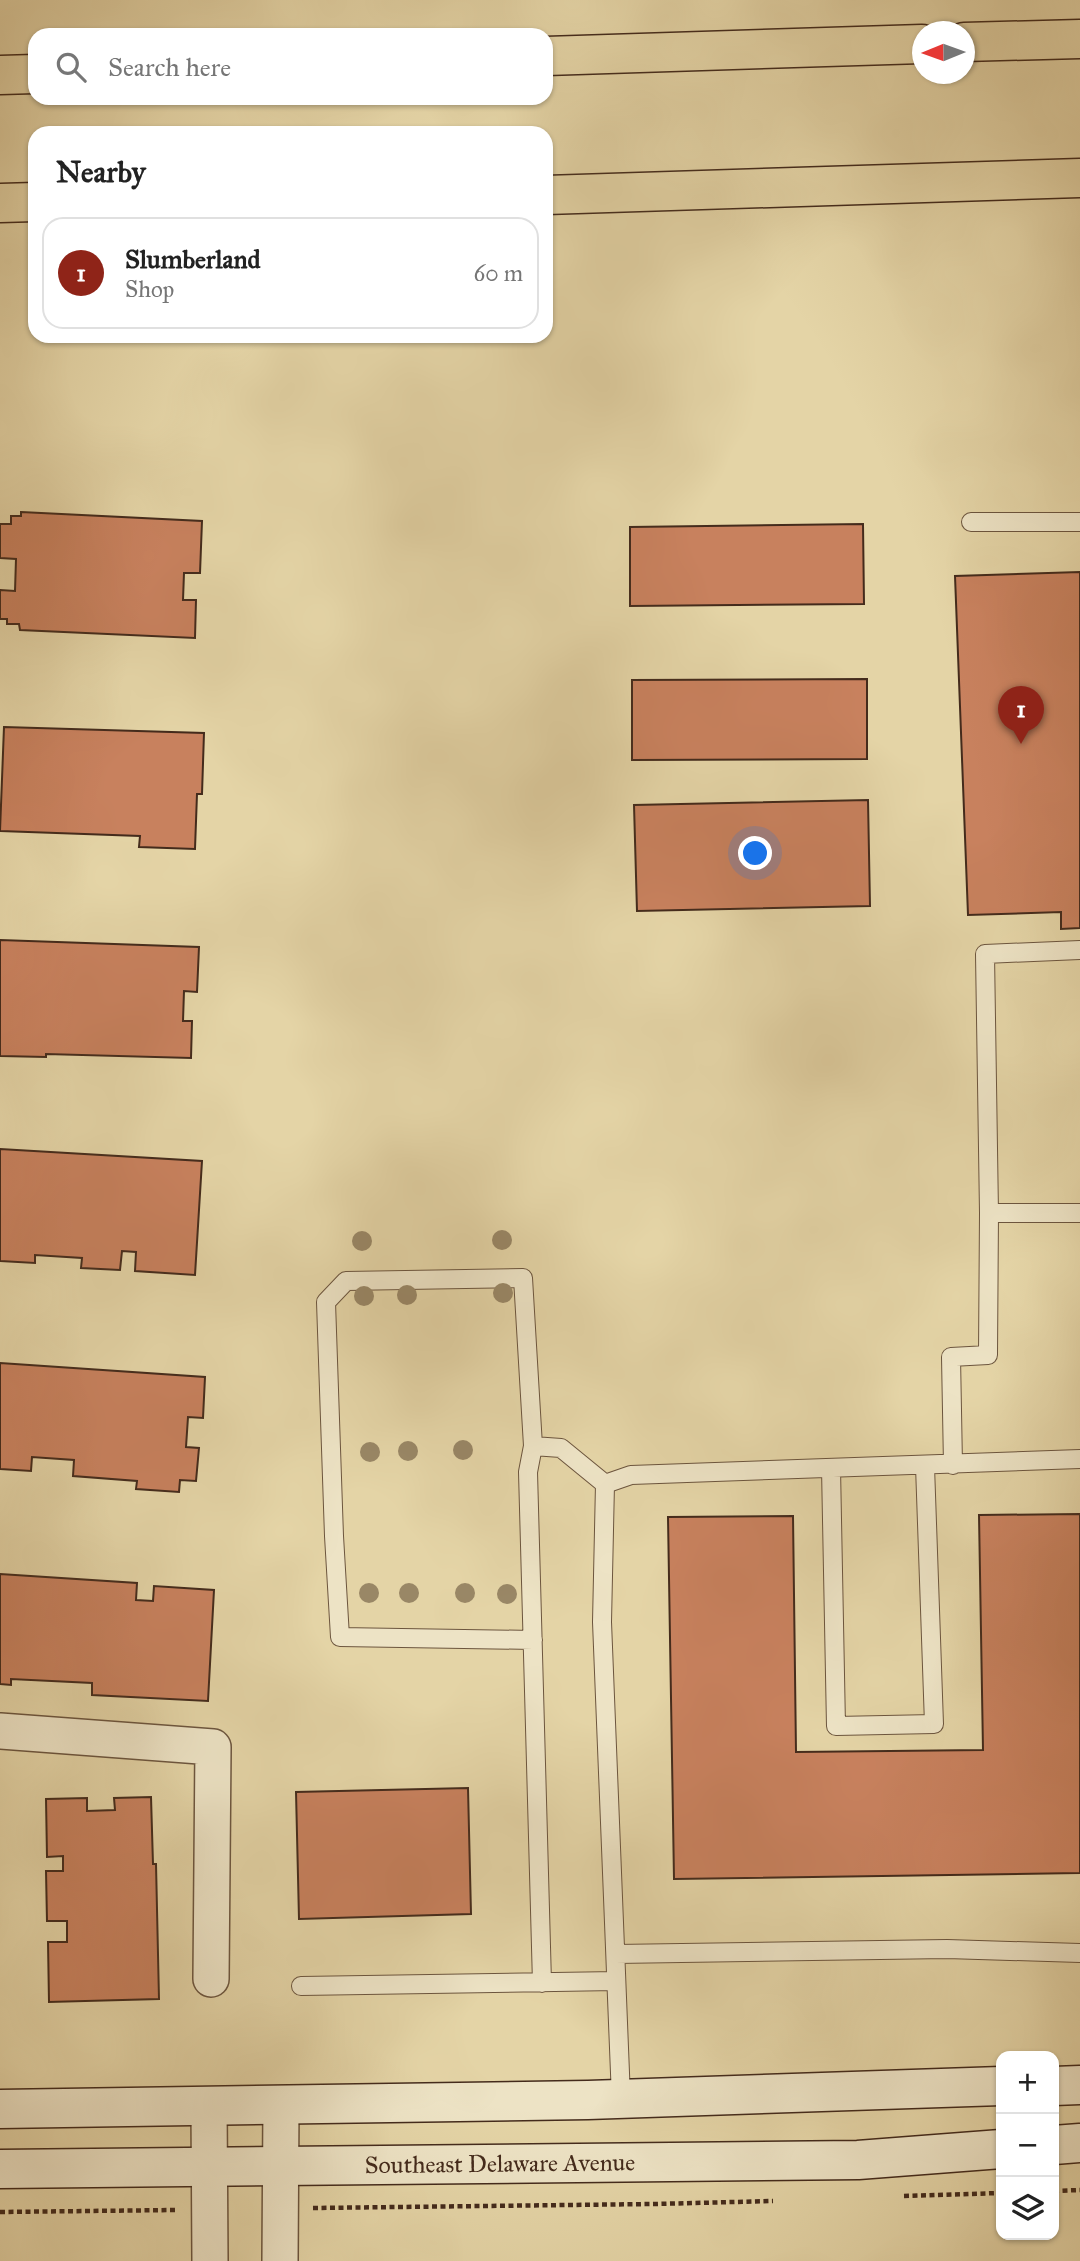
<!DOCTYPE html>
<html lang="en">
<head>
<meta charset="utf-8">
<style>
	body { margin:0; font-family:"IM FELL Great Primer",serif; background:#f6f6f6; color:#222 }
	.controls { position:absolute; right:21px; bottom:21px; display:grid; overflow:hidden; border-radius:14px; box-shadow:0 2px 5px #0004 }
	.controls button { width:63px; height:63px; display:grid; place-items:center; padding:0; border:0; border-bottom:2px solid #e0e0e0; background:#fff; color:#222; font:35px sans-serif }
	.compass { position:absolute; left:912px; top:21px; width:63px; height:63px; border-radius:50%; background:#fff; box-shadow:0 2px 5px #0004; rotate:269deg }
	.you { position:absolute; left:756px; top:854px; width:24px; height:24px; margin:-18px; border:5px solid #fff; border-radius:50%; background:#1a73e8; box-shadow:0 0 0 10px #1a73e833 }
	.badge { display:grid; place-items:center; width:46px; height:46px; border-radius:50%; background:#8f2418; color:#fff; font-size:23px; font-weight:700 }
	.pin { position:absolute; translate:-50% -58px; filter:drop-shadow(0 2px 4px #0008) }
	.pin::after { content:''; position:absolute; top:37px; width:24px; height:21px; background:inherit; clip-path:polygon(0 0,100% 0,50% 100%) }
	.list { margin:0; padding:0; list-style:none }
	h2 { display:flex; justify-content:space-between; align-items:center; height:91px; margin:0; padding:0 28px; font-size:30px }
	h2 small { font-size:23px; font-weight:400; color:#767676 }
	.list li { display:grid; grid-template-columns:46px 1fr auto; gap:21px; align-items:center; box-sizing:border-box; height:112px; margin:0 14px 14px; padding:0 14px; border:2px solid #e0e0e0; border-radius:21px }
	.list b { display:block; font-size:26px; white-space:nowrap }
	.list p { margin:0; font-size:23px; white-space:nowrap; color:#767676 }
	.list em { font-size:23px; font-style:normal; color:#767676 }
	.icon { flex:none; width:38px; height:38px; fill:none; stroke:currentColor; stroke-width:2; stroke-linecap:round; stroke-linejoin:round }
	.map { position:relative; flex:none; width:1080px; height:2261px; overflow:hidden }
	.search { position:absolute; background:#fff; box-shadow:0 2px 5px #0004; left:28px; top:28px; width:525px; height:77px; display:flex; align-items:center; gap:18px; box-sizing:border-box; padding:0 24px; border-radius:21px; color:#767676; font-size:26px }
	.panel { position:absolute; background:#fff; box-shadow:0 2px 5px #0004; left:28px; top:126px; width:525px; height:217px; border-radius:21px }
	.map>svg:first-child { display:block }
	.building { fill:#c8815e; stroke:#442b1c; stroke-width:2 }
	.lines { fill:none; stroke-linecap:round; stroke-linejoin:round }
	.service-casing { stroke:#6c553e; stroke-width:20 }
	.minor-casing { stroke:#6c553e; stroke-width:38 }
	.secondary-casing { stroke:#442b1c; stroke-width:41 }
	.motorway-casing { stroke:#442b1c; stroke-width:41 }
	.path { stroke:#442b1c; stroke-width:4.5; stroke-dasharray:5 3.5; stroke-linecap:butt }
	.service { stroke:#ede3c5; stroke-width:18 }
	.minor { stroke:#ede3c5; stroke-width:35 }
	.secondary { stroke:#ede3c5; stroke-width:38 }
	.motorway { stroke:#e4d4a6; stroke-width:38 }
	.tree { fill:#998766 }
	.labels { text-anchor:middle; stroke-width:5; stroke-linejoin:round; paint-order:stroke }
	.street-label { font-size:24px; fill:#442b1c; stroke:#ede3c5 }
</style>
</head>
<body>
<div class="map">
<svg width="1080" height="2261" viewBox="0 0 1080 2261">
	<rect width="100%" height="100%" fill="#e4d4a6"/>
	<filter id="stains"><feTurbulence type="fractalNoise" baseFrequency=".00286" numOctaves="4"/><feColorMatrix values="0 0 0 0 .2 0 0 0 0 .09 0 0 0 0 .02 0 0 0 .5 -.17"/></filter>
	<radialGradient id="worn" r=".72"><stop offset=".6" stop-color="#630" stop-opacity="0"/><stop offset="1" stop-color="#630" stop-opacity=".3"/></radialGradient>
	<path class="building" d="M21 512 202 521 200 573H184L183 600H196L195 638 20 630 19 624H7V619H0V590L15 591 16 559 0 558V524H11V516H21Z
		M863 524 864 604 630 606V527Z
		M1080 572V928L1061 929V912L968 915 955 576Z
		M867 679V759L632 760V680Z
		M4 727 204 733 202 794H197L195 849 139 847 140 836 0 831Z
		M868 800 870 906 637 911 634 805Z
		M0 940 199 947 197 992 184 991 183 1021H192L191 1058 46 1054V1057L0 1056Z
		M0 1149 202 1161 195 1275 135 1271 136 1252 122 1251 120 1270 81 1268 82 1258 35 1255V1263L0 1261Z
		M0 1363 205 1377 203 1418 188 1417 186 1447 199 1448 196 1481 180 1480 179 1492 136 1489 137 1481 73 1476 74 1460 32 1457 31 1471 0 1469Z
		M1080 1514V1873L674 1879 668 1517 793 1516 796 1752 983 1750 979 1515Z
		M0 1574 137 1583 136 1600 153 1601 154 1586 214 1590 208 1701 92 1695V1683L11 1679V1685L0 1684Z
		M468 1788 471 1914 299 1919 296 1792Z
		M151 1797 153 1864H156L159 1999 49 2002 48 1942H67V1921H47L46 1871H63V1856L47 1857 46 1799 87 1798V1811L115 1810 114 1798Z"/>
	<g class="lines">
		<defs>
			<path id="service" d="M971 522H1080
				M989 1213 985 954 1080 950
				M533 1446 523 1278 346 1281 326 1302 334 1536 340 1637 533 1640
				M953 1465 951 1357 988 1355 989 1213H1080
				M831 1468 836 1726 934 1724 925 1466
				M616 1954 947 1949 1080 1953
				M542 1983 528 1472 533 1446 561 1448 605 1484
				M301 1986 616 1981
				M621 2098 602 1622 605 1484 631 1475 1080 1459"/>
			<path id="minor" d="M0 1731 213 1747 211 1979
				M209 2105 210 2261
				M280 2261 281 2104"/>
			<g id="secondary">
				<path d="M1054 2086 1080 2085"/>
				<path d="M0 2109 588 2100 1001 2086"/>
				<path d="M1054 2145 1080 2143"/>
				<path id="s1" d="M0 2169 858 2160 1001 2149"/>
			</g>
			<path id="motorway" d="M964 42 1080 39
				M546 56 922 44
				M0 75 35 74
				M546 195 1080 178
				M0 203 35 202"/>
		</defs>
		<use href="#service" class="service-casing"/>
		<use href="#minor" class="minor-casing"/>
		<use href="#secondary" class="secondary-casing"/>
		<use href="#motorway" class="motorway-casing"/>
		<path class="path" d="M1054 2191 1080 2190
			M904 2196 1001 2193
			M313 2208 655 2204 773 2201
			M0 2212 175 2210"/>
		<use href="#service" class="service"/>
		<use href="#minor" class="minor"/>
		<use href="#secondary" class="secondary"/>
		<use href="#motorway" class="motorway"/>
	</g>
	<g class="tree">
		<circle cx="502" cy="1240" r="10"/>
		<circle cx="362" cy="1241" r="10"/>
		<circle cx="503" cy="1293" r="10"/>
		<circle cx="407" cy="1295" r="10"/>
		<circle cx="364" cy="1296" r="10"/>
		<circle cx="463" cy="1450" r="10"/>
		<circle cx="408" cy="1451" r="10"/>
		<circle cx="370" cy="1452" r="10"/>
		<circle cx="369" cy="1593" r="10"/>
		<circle cx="409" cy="1593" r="10"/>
		<circle cx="465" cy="1593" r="10"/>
		<circle cx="507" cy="1594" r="10"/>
	</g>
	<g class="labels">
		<g class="street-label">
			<text dy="8" stroke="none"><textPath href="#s1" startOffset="500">Southeast Delaware Avenue</textPath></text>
		</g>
	</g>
	<rect width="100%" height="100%" filter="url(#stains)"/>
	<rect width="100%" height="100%" fill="url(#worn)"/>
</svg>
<div class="controls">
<button>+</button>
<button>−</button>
<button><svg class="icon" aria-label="layers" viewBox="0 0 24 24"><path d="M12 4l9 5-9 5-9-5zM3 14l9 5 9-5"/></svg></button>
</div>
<svg class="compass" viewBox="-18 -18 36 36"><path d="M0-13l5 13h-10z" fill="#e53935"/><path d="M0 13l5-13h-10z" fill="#767676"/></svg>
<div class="you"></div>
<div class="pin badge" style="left:1021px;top:744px">1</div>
<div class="search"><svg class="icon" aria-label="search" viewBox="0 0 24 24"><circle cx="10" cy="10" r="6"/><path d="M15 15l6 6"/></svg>Search here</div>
<section class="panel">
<h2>Nearby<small></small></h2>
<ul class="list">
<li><span class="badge">1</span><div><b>Slumberland</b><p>Shop</p></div><em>60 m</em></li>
</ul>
</section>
</div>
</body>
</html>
